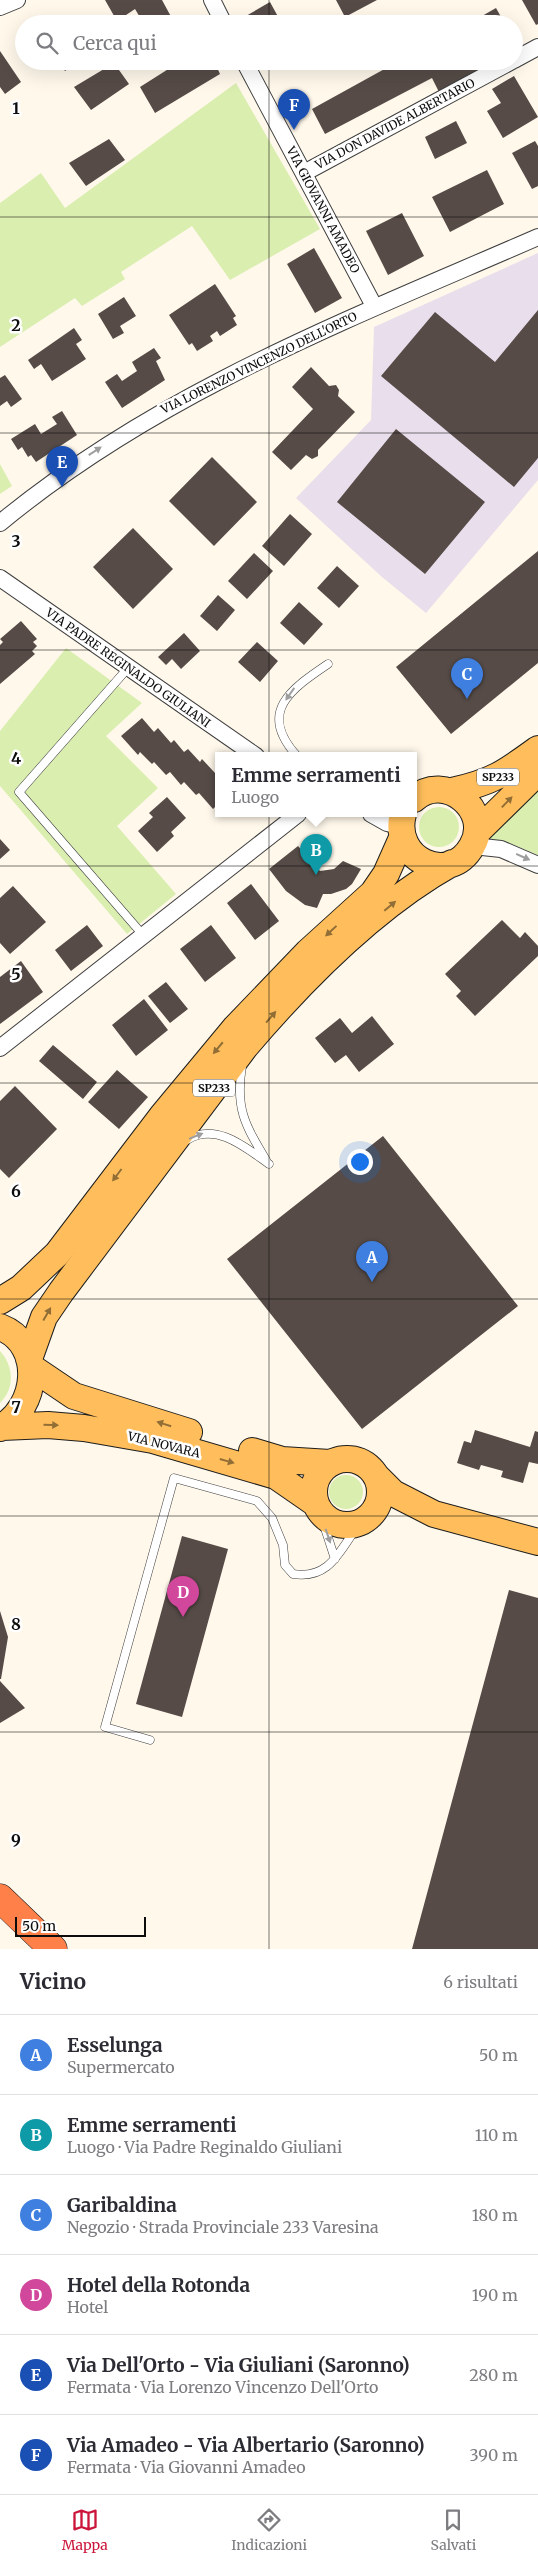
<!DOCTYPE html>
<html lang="it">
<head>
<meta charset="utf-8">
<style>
	body { margin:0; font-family:Merriweather,serif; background:#f2f2f3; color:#2b2b33 }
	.scale { position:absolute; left:15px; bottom:12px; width:131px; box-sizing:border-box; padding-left:5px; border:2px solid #0c0c0c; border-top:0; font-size:14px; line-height:18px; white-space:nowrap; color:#0c0c0c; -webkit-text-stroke:4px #fff; paint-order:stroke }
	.you { position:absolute; left:359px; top:1161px; width:18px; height:18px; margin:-12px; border:4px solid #fff; border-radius:50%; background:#1a73e8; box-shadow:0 0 0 8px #1a73e833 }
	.badge { display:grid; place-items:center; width:32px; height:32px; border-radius:50%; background:#cb153a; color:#fff; font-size:16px; font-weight:700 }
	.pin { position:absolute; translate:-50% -41px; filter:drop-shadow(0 1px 2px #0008) }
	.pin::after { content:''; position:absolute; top:26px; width:18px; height:15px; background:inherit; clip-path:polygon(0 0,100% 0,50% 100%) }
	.popup { position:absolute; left:215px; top:752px; width:202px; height:65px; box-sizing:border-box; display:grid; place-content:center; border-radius:0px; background:#fff; filter:drop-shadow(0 1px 4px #0005); font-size:16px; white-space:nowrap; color:#7c7c81 }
	.popup b { font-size:19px; color:#2b2b33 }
	.popup::after { content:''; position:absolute; left:50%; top:100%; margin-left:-10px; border:10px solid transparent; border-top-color:#fff }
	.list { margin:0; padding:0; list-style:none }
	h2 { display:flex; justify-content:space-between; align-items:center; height:65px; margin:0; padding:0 20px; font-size:21px }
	h2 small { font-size:16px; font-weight:400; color:#7c7c81 }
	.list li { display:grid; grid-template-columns:32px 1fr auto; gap:15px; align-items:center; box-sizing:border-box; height:80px; padding:0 20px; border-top:1px solid #e1e1e2 }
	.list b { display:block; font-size:19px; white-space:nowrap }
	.list p { margin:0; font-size:16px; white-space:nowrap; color:#7c7c81 }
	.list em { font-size:16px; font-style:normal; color:#7c7c81 }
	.icon { flex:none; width:28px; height:28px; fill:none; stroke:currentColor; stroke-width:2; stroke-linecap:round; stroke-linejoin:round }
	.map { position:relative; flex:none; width:538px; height:1949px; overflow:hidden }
	.search { position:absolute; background:#fff; box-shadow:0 5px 20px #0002; left:15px; right:15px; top:15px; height:55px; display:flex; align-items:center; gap:12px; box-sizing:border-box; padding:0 18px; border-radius:28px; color:#7c7c81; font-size:19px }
	.sheet { height:545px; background:#fff }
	nav { display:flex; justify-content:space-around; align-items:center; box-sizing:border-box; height:70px; border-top:1px solid #e1e1e2; background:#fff; font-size:14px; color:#7c7c81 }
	nav a { display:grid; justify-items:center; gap:2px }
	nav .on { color:#cb153a }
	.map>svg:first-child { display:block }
	.industrial { fill:#e9dfec }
	.green { fill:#daeeb0 }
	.building { fill:#564b47 }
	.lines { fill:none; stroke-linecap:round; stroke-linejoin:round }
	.lane-casing { stroke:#3f3f3f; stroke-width:9 }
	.street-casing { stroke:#3f3f3f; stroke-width:18 }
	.primary-casing { stroke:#1d1d1d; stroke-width:28 }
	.highway-casing { stroke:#1d1d1d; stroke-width:29 }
	.lane { stroke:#fff; stroke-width:8 }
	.street { stroke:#fff; stroke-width:16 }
	.primary { stroke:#ffbe5b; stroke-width:26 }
	.highway { stroke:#ff8049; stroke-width:28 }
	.oneway { fill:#9e9e9e }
	.oneway2 { fill:#926e37 }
	.grid { fill:none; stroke:#0c0c0c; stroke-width:1; stroke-opacity:0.55 }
	.labels { text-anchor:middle; stroke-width:5; stroke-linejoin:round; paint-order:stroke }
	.shield { fill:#fff; stroke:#555; stroke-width:1 }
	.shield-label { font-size:11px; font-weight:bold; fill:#0c0c0c }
	.street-label { font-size:12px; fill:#0c0c0c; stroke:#fff }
	.grid-label { font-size:16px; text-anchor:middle; font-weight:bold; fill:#0c0c0c; stroke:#fff; stroke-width:5; stroke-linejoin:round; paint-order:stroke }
</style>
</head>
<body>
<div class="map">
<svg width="538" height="1949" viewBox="0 0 538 1949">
	<rect width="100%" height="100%" fill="#fff8eb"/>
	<path class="industrial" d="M538 253V480L426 613 382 577 296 498 371 420 374 327Z"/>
	<path class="green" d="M236 83 320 229 230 280 192 226 121 272 125 279 82 306 75 298 0 347V203L41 173 65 208Z
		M0 464 12 486 0 494Z
		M66 648 142 703 106 736 158 788 117 826 176 894 127 934 0 786V731Z
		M538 784V855L514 845 488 840 498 824Z
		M419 827a20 20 0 1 1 40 0a20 20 0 1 1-40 0Z
		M0 1351C14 1366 15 1389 0 1403Z
		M329 1492a17 17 0 1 1 34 0a17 17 0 1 1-34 0Z"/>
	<path class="building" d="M105 0H162L175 24H144L135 9 117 21Z
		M336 0H377L345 17Z
		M522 0H538V24L536 25Z
		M270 2 282 24H241L239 20Z
		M496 8 505 24H468Z
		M0 51 21 82 5 94 0 87Z
		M58 61H79L65 71Z
		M181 61H214L220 74 155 113 140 87Z
		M399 61H497L439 92 432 78 325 134 312 109Z
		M114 63 129 84 91 110 74 87Z
		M514 76 538 117 503 138 487 111 501 103 492 89Z
		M456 121 467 143 435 159 425 137Z
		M109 139 125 160 86 186 69 163Z
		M535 141 538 146V186L532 189 512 153Z
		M487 170 504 204 450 232 432 197Z
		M402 213 424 256 388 275 366 231Z
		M314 248 342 298 315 313 287 264Z
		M215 284 236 316 233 318 237 325 220 336 217 331 210 336 213 341 197 351 192 343 189 345 169 315Z
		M124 297 136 316 120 326 124 333 113 339 98 314Z
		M538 310V458L514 487 381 376 435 312 495 362Z
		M74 328 82 340 76 344 86 359 52 381 41 364 34 369 28 360Z
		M154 348 161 358 156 361 165 380 122 408 105 382 117 374 122 381 137 371 132 362Z
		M311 367 329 386 336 385 339 390 338 396 355 412 318 450V456L312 459 306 455 291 470 272 452 313 409 292 387Z
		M5 375 22 399 11 407 7 401 0 406V378Z
		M62 411 77 435 36 462 31 455 28 457 22 447 18 450 11 439 35 424 41 434 57 424 52 417Z
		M396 429 485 502 425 574 337 502Z
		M212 457 257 502 214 546 169 501Z
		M290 514 312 534 284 566 262 546Z
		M133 528 173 569 133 609 93 567Z
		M538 551V663L451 734 396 667Z
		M254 553 273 571 247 599 228 581Z
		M337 566 359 586 339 608 317 588Z
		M218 595 235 610 217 631 200 616Z
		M299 602 323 624 304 645 280 623Z
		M21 621 37 639 33 642 37 646 32 651 35 654 0 684V645L3 642 0 639Z
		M184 633 200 651 181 669 172 659 166 665 158 657Z
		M257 642 278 661 260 682 238 662Z
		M142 718 154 732 158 728 171 743 174 740 184 752 188 749 200 762 202 759 215 773 217 771 218 773V804L213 809 199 793 196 795 184 782 181 785 170 772 166 775 154 762 152 764 140 752 138 755 121 736Z
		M167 797 186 818 171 832 174 836 157 852 138 831 153 817 149 813Z
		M0 839 10 850 0 859Z
		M298 846 320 871 334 869 343 861 361 869 352 884 346 889 331 894H323L317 908 305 905 286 891 269 869Z
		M251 884 279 921 255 940 227 903Z
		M13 886 46 922 10 954 0 943V898Z
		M502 920 520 938 525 932 538 946V956L475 1016 456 996 461 991 445 974Z
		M87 925 103 946 71 971 55 950Z
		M211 925 236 958 205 982 180 949Z
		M21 961 43 992 0 1024V977Z
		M166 982 188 1009 170 1023 148 996Z
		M144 999 168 1030 136 1056 112 1025Z
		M372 1016 394 1044 359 1072 346 1055 335 1063 315 1038 340 1018 352 1033Z
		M53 1045 97 1082 83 1099 39 1061Z
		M117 1070 148 1097 119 1129 88 1102Z
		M15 1086 57 1129 9 1178 0 1169V1101Z
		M383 1136 518 1306 362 1429 227 1259Z
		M475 1430 530 1447 535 1431 538 1432V1464L529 1462 523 1483 501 1477 503 1471 481 1465 479 1470 457 1463 464 1441 471 1443Z
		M182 1536 228 1549 182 1717 136 1704Z
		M509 1590 538 1598V1949H412Z
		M0 1611 8 1637 1 1679H0Z
		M0 1681 25 1708 0 1723Z"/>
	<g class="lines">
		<defs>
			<path id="lane" d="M128 668 19 792 143 935
				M297 756C257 712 291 689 328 664
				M242 1066C235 1108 245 1125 266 1160
				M187 1140C216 1122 245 1147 269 1164
				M320 1513 335 1559
				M150 1740 105 1727 174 1478 257 1501 272 1518 283 1545 285 1565 293 1574C331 1580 340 1549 360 1523"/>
			<path id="street" d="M212 0 224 24
				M0 7 17 0
				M514 60 538 47
				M244 61 374 306
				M304 173 512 61
				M0 523C160 391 350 319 538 237
				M0 578 256 756
				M371 814 387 823 400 826
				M473 846 501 849 538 865
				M0 1048 298 814"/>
			<path id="primary" d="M452 791C493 782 505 773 538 749
				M403 814C391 859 449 887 472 846 493 810 444 771 414 799
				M477 832 538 772
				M0 1301 21 1288 57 1254 162 1116 235 1028 308 952 373 893 386 874 402 838
				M0 1327C45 1344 38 1408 0 1428
				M29 1359 44 1317 61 1292 245 1047C302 980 375 906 452 863
				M31 1367 74 1396 189 1432
				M2 1427 48 1425 84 1428 153 1440 276 1476 315 1503
				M252 1451 282 1460 330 1463
				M314 1492a33 33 0 1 1 66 0a33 33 0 1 1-66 0Z
				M376 1476 393 1493 434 1514 538 1542"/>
			<path id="highway" d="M0 1898 53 1949"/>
		</defs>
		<use href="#lane" class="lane-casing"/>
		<use href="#street" class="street-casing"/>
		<use href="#primary" class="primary-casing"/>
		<use href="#highway" class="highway-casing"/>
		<use href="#lane" class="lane"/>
		<use href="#street" class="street"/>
		<use href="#primary" class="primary"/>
		<use href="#highway" class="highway"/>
	</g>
	<defs><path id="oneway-solid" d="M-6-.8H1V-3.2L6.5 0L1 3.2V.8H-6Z" transform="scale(1.25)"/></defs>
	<g class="oneway">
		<use href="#oneway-solid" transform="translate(95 451) rotate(-33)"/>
		<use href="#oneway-solid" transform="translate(290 694) rotate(125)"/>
		<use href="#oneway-solid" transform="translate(523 857) rotate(24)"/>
		<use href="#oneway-solid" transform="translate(196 1136) rotate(-22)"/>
		<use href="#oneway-solid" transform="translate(328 1536) rotate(71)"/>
	</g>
	<g class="oneway2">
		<use href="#oneway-solid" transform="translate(507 802) rotate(-46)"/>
		<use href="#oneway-solid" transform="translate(390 906) rotate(-40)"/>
		<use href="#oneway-solid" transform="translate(331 931) rotate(137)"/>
		<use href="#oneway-solid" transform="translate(271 1017) rotate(-49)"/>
		<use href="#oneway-solid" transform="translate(218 1048) rotate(130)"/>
		<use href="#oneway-solid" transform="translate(117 1175) rotate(127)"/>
		<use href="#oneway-solid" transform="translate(47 1314) rotate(-60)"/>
		<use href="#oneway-solid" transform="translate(164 1424) rotate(-163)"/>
		<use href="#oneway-solid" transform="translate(51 1425) rotate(2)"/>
		<use href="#oneway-solid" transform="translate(227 1461) rotate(16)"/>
	</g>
	<path class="grid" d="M269 0V24M269 61V1949M0 217H538M0 433H538M0 650H538M0 866H538M0 1083H538M0 1299H538M0 1516H538M0 1732H538"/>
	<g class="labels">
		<g class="shield">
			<rect x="477" y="768.5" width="42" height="17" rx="4"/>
			<rect x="193" y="1079.5" width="42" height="17" rx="4"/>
		</g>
		<g class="shield-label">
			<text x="498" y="781">SP233</text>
			<text x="214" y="1092">SP233</text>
		</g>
		<g class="street-label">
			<text transform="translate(395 124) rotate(-28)" y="4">VIA DON DAVIDE ALBERTARIO</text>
			<text transform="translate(323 210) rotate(62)" y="4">VIA GIOVANNI AMADEO</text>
			<text transform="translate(259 363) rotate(-26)" y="4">VIA LORENZO VINCENZO DELL'ORTO</text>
			<text transform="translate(128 668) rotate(35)" y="4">VIA PADRE REGINALDO GIULIANI</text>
			<text transform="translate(164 1445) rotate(14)" y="4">VIA NOVARA</text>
		</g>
	</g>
	<g class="grid-label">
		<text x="16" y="114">1</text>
		<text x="16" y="331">2</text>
		<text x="16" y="547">3</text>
		<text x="16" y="764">4</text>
		<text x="16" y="980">5</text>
		<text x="16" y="1197">6</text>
		<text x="16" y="1413">7</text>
		<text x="16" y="1630">8</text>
		<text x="16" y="1846">9</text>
	</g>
</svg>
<div class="scale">50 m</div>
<div class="you"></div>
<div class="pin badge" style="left:372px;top:1282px;background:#3f7fe0">A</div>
<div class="pin badge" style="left:316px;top:875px;background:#0f9aa8">B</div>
<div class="popup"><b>Emme serramenti</b>Luogo</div>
<div class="pin badge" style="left:467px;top:699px;background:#3f7fe0">C</div>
<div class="pin badge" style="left:183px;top:1617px;background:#d1479c">D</div>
<div class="pin badge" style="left:62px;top:487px;background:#1a4fb4">E</div>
<div class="pin badge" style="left:294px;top:130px;background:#1a4fb4">F</div>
<div class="search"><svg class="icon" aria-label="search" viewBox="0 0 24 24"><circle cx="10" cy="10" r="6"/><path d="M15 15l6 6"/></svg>Cerca qui</div>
</div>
<section class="sheet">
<h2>Vicino<small>6 risultati</small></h2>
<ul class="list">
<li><span class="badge" style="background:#3f7fe0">A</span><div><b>Esselunga</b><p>Supermercato</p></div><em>50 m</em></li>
<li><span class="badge" style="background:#0f9aa8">B</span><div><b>Emme serramenti</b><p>Luogo · Via Padre Reginaldo Giuliani</p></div><em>110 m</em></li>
<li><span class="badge" style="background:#3f7fe0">C</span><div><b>Garibaldina</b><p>Negozio · Strada Provinciale 233 Varesina</p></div><em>180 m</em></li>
<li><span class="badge" style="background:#d1479c">D</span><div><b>Hotel della Rotonda</b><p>Hotel</p></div><em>190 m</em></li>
<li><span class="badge" style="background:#1a4fb4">E</span><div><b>Via Dell'Orto - Via Giuliani (Saronno)</b><p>Fermata · Via Lorenzo Vincenzo Dell'Orto</p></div><em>280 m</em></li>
<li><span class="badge" style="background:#1a4fb4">F</span><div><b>Via Amadeo - Via Albertario (Saronno)</b><p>Fermata · Via Giovanni Amadeo</p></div><em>390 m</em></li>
</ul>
</section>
<nav>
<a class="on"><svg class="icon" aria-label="map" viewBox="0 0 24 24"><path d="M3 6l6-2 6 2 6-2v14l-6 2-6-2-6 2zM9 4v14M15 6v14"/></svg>Mappa</a>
<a><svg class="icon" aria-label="directions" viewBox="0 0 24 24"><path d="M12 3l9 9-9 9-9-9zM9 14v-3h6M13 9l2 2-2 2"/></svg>Indicazioni</a>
<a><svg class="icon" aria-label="saved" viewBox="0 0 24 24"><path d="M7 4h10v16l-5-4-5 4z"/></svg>Salvati</a>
</nav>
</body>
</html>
